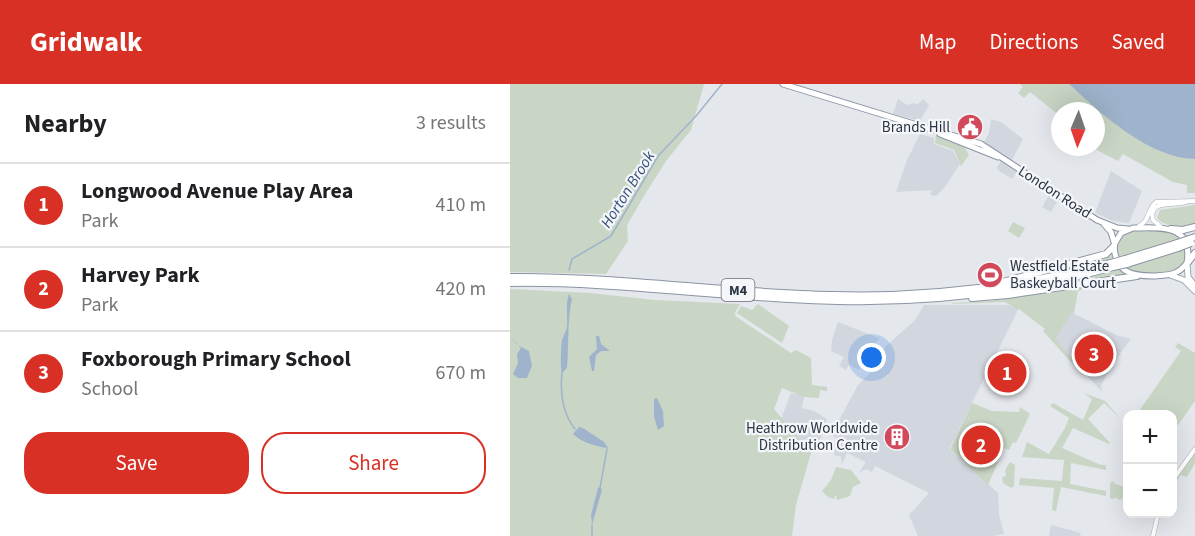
<!DOCTYPE html>
<html lang="en">
<head>
<meta charset="utf-8">
<style>
	body { margin:0; font-family:"Source Sans 3",sans-serif; background:#f6f6f6; color:#202124 }
	.controls { position:absolute; right:18px; bottom:18px; display:grid; overflow:hidden; border-radius:12px; box-shadow:0 6px 24px #0002 }
	.controls button { width:54px; height:54px; display:grid; place-items:center; padding:0; border:0; border-bottom:2px solid #e0e0e0; background:#fff; color:#202124; font:30px sans-serif }
	.compass { position:absolute; left:541px; top:18px; width:54px; height:54px; border-radius:50%; background:#fff; box-shadow:0 6px 24px #0002; rotate:182deg }
	.you { position:absolute; left:362px; top:274px; width:21px; height:21px; margin:-15px; border:4px solid #fff; border-radius:50%; background:#1a73e8; box-shadow:0 0 0 9px #1a73e833 }
	.badge { display:grid; place-items:center; width:39px; height:39px; border-radius:50%; background:#d93025; color:#fff; font-size:20px; font-weight:700 }
	.pin { position:absolute; translate:-50% -50%; border:3px solid #fff; box-shadow:0 2px 6px #0006 }
	.list { margin:0; padding:0; list-style:none }
	h2 { display:flex; justify-content:space-between; align-items:center; height:78px; margin:0; padding:0 24px; font-size:26px }
	h2 small { font-size:20px; font-weight:400; color:#757577 }
	.list li { display:grid; grid-template-columns:39px 1fr auto; gap:18px; align-items:center; box-sizing:border-box; height:84px; padding:0 24px; border-top:2px solid #e0e0e0 }
	.list b { display:block; font-size:22px; white-space:nowrap }
	.list p { margin:0; font-size:20px; white-space:nowrap; color:#757577 }
	.list em { font-size:20px; font-style:normal; color:#757577 }
	.actions { display:flex; gap:12px; padding:18px 24px }
	.actions a { flex:1; padding:14px 0; border:2px solid #d93025; border-radius:24px; text-align:center; font-size:21px; color:#d93025 }
	.actions .main { background:#d93025; color:#fff }
	.map { position:relative; flex:none; width:685px; height:452px; overflow:hidden }
	header { display:flex; align-items:center; gap:36px; box-sizing:border-box; height:84px; padding:0 30px; background:#d93025; color:#fff }
	header strong { font-size:28px }
	nav { display:flex; gap:33px; margin-inline-start:auto; font-size:21px }
	main { display:flex }
	aside { flex:1; background:#fff }
	.map>svg:first-child { display:block }
	.built { fill:#d2d6de }
	.green { fill:#c9d6c5 }
	.water { fill:#9fb4cc }
	.lines { fill:none; stroke-linecap:round; stroke-linejoin:round }
	.stream { stroke:#9fb4cc; stroke-width:1.5 }
	.secondary-casing { stroke:#a9aeb7; stroke-width:5 }
	.primary-casing { stroke:#a3abb8; stroke-width:7 }
	.trunk-casing { stroke:#8b94a3; stroke-width:7 }
	.motorway-casing { stroke:#8b94a3; stroke-width:8 }
	.secondary { stroke:#fff; stroke-width:4 }
	.primary { stroke:#fff; stroke-width:5 }
	.trunk { stroke:#fff; stroke-width:5 }
	.motorway { stroke:#fff; stroke-width:6 }
	.motorway-bridge-casing { stroke:#8b94a3; stroke-width:8; stroke-linecap:butt }
	.motorway-bridge { stroke:#fff; stroke-width:6 }
	.labels { text-anchor:middle; stroke-width:4.5; stroke-linejoin:round; paint-order:stroke }
	.shield { fill:#f4f6f9; stroke:#676e7b; stroke-width:1.5 }
	.shield-label { font-size:14px; font-weight:bold; fill:#2b3445 }
	.poi-label { font-size:15px; fill:#2b3445; stroke:#f4f6f9; text-anchor:end }
	.street-label { font-size:15px; fill:#2b3445; stroke:#f4f6f9 }
	.water-label { font-size:16px; font-style:italic; fill:#34527a; stroke:#f4f6f9 }
</style>
</head>
<body>
<header>
<strong>Gridwalk</strong>
<nav><a>Map</a><a>Directions</a><a>Saved</a></nav>
</header>
<main>
<aside>
<h2>Nearby<small>3 results</small></h2>
<ul class="list">
<li><span class="badge">1</span><div><b>Longwood Avenue Play Area</b><p>Park</p></div><em>410 m</em></li>
<li><span class="badge">2</span><div><b>Harvey Park</b><p>Park</p></div><em>420 m</em></li>
<li><span class="badge">3</span><div><b>Foxborough Primary School</b><p>School</p></div><em>670 m</em></li>
</ul>
<div class="actions"><a class="main">Save</a><a>Share</a></div>
</aside>
<div class="map">
<svg width="685" height="452" viewBox="0 0 685 452">
	<rect width="100%" height="100%" fill="#e4e7ec"/>
	<path class="built" d="M388 15 397 21 404 19 407 21 413 15 419 21 410 37 383 30Z
		M481 35 491 38 513 55 502 76 474 58 479 49Z
		M410 50 424 54V60L443 67 450 80 435 103 426 112 420 111 422 106 386 108 397 76Z
		M491 77 507 87 502 95 488 86 487 83Z
		M601 87 632 107 619 139 603 137 585 129Z
		M539 111 548 116 541 128 532 123Z
		M414 221H499L508 226 439 365 488 409 489 430 494 450 483 452H408L399 431 419 409 365 382 362 388 356 385 349 389 356 378 337 369 332 380 331 373 324 371 325 363 323 362 327 354 321 351 348 301 362 287 371 284 375 276 373 270 374 264 405 236Z
		M561 228 606 251 621 255 601 282 591 302 592 308 544 255Z
		M328 238 369 254 349 286 339 281 336 286 333 284 329 282 334 273 321 267 322 256Z
		M281 309 294 312 292 324 304 327 317 335 315 346 302 369 271 335Z
		M541 441 571 449 570 452H539Z"/>
	<path class="green" d="M0 0H194L181 46 156 77 134 112 117 141 118 157 96 190 0 188Z
		M510 0H559C589 28 641 75 685 75V109H677V101L663 98 613 70 608 77 581 63H586V27H550V32L520 8 514 14 508 9 513 3Z
		M426 51 453 60 459 71 451 82 444 66 425 59Z
		M685 121V141C674 144 654 143 647 134L650 126Z
		M503 138 515 144 509 154 498 147Z
		M653 145 667 151 670 155 608 174 605 163 611 151 623 146Z
		M675 164V178L664 189 627 190 613 183Z
		M602 168 605 175 507 195 597 172Z
		M610 184 618 191 505 208 570 195Z
		M572 204 574 205 568 207 564 229H561L545 255 570 284 568 286 533 247 535 245 509 225 508 226 495 218 443 220 442 219 480 217Z
		M0 205 80 209 145 216 230 220 224 230H226L225 232 281 269 286 266 301 274 302 301 317 303V307L310 306 309 314 294 313 272 304 264 325 301 369 286 421 282 452H0Z
		M248 220 279 242 272 259 227 229 231 222 242 226Z
		M668 259 685 269V317L663 348 662 330H637L632 327 627 330 671 267 665 263Z
		M505 278 506 289 500 300H488L487 298 496 280Z
		M574 309 595 317 611 335 594 319 578 335 600 359 599 360 563 344 552 364 591 381H596V386L561 379 560 400 596 407V412L551 403 546 427 542 426 544 404 509 401 510 394 552 397 554 376 512 373 517 358 539 370 555 344 559 334 540 322 543 319 573 336 582 315Z
		M462 319 482 327 509 328 510 323 520 330 506 359 503 358 499 366 494 364 478 401 440 365Z
		M685 367V379L677 393 670 391 663 406V400Z
		M500 378 505 381 504 402 502 404 494 400 492 395 493 393 496 392 495 386Z
		M326 383 341 386 351 399 343 403 340 412 327 416 326 411 324 415 318 413 312 407 321 396Z
		M603 397 605 400 615 403 614 413 610 416 605 413 604 415 600 414V399Z"/>
	<path class="water" d="M559 0H685V75C640 75 590 29 559 0Z
		M59 210 62 215C57 235 59 263 57 284L52 289C50 286 51 261 52 256 53 252 56 248 57 243 58 232 55 221 59 210Z
		M86 252H89L91 260 100 267H91L86 271 84 287H82L79 273 87 265Z
		M0 253 6 260 19 267 22 282 17 294H8L3 290 8 279 7 270 11 264Z
		M147 314 153 327 154 342 148 346 144 333V315Z
		M69 343 73 344 94 358 98 364C87 363 71 358 63 350Z
		M90 403 92 406 82 441 81 431 88 404Z"/>
	<g class="lines">
		<path class="stream" d="M59 186 62 175 101 152 148 72 186 32 212 0
			M52 288C50 308 52 329 65 345
			M90 404 97 365
			M82 441V452"/>
		<defs>
			<path id="secondary" d="M629 142C640 137 637 125 646 118L685 117
				M652 144 643 136C638 115 663 122 676 118
				M662 397 685 365
				M643 452 648 430"/>
			<path id="primary" d="M677 179 678 193 685 202
				M660 191 674 196 685 207"/>
			<path id="trunk" d="M273 0 407 41
				M404 40 471 60 587 136 607 144 618 145
				M430 50 488 73
				M594 140 601 148 604 158
				M623 144C649 144 684 139 677 179 667 192 658 191 643 192 619 192 605 187 604 161L611 149Z"/>
			<path id="motorway" d="M661 145 673 146 685 143
				M679 155 685 153
				M615 175 667 159
				M678 178 685 169
				M617 180 668 164
				M0 193C108 192 215 209 322 211 417 214 510 202 601 179
				M0 199C108 197 219 215 328 217 420 219 514 208 603 183
				M489 199 596 170 604 162
				M462 214 498 211 627 192"/>
		</defs>
		<use href="#secondary" class="secondary-casing"/>
		<use href="#primary" class="primary-casing"/>
		<use href="#trunk" class="trunk-casing"/>
		<use href="#motorway" class="motorway-casing"/>
		<use href="#secondary" class="secondary"/>
		<use href="#primary" class="primary"/>
		<use href="#trunk" class="trunk"/>
		<use href="#motorway" class="motorway"/>
		<defs>
			<path id="motorway-bridge" d="M667 159 679 155
				M668 164 681 159
				M601 179 615 175
				M603 183 617 180"/>
		</defs>
		<use href="#motorway-bridge" class="motorway-bridge-casing"/>
		<use href="#motorway-bridge" class="motorway-bridge"/>
	</g>
	<defs>
		<symbol id="civic-disc" viewBox="-11 -11 22 22"><circle r="9.5" fill="#d1495b" stroke="#f4f6f9"/><path d="M-.6-6.5H3V-4.5H.6V-3L4-1V1h2V6H-6V1h2V-1L-.6-3ZM-1.2 2.5V6h2.4V2.5Z" fill="#fff"/></symbol>
		<symbol id="stadium-disc" viewBox="-11 -11 22 22"><circle r="9.5" fill="#d1495b" stroke="#f4f6f9"/><path d="M0-5a6.5 5 0 1 0 0 10a6.5 5 0 1 0 0-10ZM-3.5-1.8h7v3.6h-7Z" fill="#fff"/></symbol>
		<symbol id="building-disc" viewBox="-11 -11 22 22"><circle r="9.5" fill="#d1495b" stroke="#f4f6f9"/><path d="M-4-6H4V6H1V3H-1V6H-4ZM-2.5-4.3h1.7v1.8h-1.7ZM.8-4.3h1.7v1.8H.8ZM-2.5-1h1.7V.8h-1.7ZM.8-1h1.7V.8H.8Z" fill="#fff"/></symbol>
	</defs>
	<g fill-rule="evenodd">
		<use href="#civic-disc" x="445" y="28" width="30" height="30"/>
		<use href="#stadium-disc" x="465" y="176" width="30" height="30"/>
		<use href="#building-disc" x="372" y="338" width="30" height="30"/>
	</g>
	<g class="labels">
		<rect class="shield" x="211.5" y="195" width="33" height="22" rx="4.5"/>
		<g class="shield-label">
			<text x="228" y="211">M4</text>
		</g>
		<g class="poi-label">
			<text x="440" y="48">Brands Hill</text>
			<text x="500" y="187" text-anchor="start">Westfield Estate<tspan x="500" dy="17">Baskeyball Court</tspan></text>
			<text x="368" y="349">Heathrow Worldwide<tspan x="368" dy="17">Distribution Centre</tspan></text>
		</g>
		<g class="street-label">
			<text transform="translate(545 108) rotate(33)" y="5">London Road</text>
		</g>
		<g class="water-label">
			<text transform="translate(117 105) rotate(-58)" y="6">Horton Brook</text>
		</g>
	</g>
</svg>
<div class="controls">
<button>+</button>
<button>−</button>
</div>
<svg class="compass" viewBox="-18 -18 36 36"><path d="M0-13l5 13h-10z" fill="#e53935"/><path d="M0 13l5-13h-10z" fill="#757577"/></svg>
<div class="you"></div>
<div class="pin badge" style="left:497px;top:289px">1</div>
<div class="pin badge" style="left:471px;top:361px">2</div>
<div class="pin badge" style="left:584px;top:270px">3</div>
</div>
</main>
</body>
</html>
